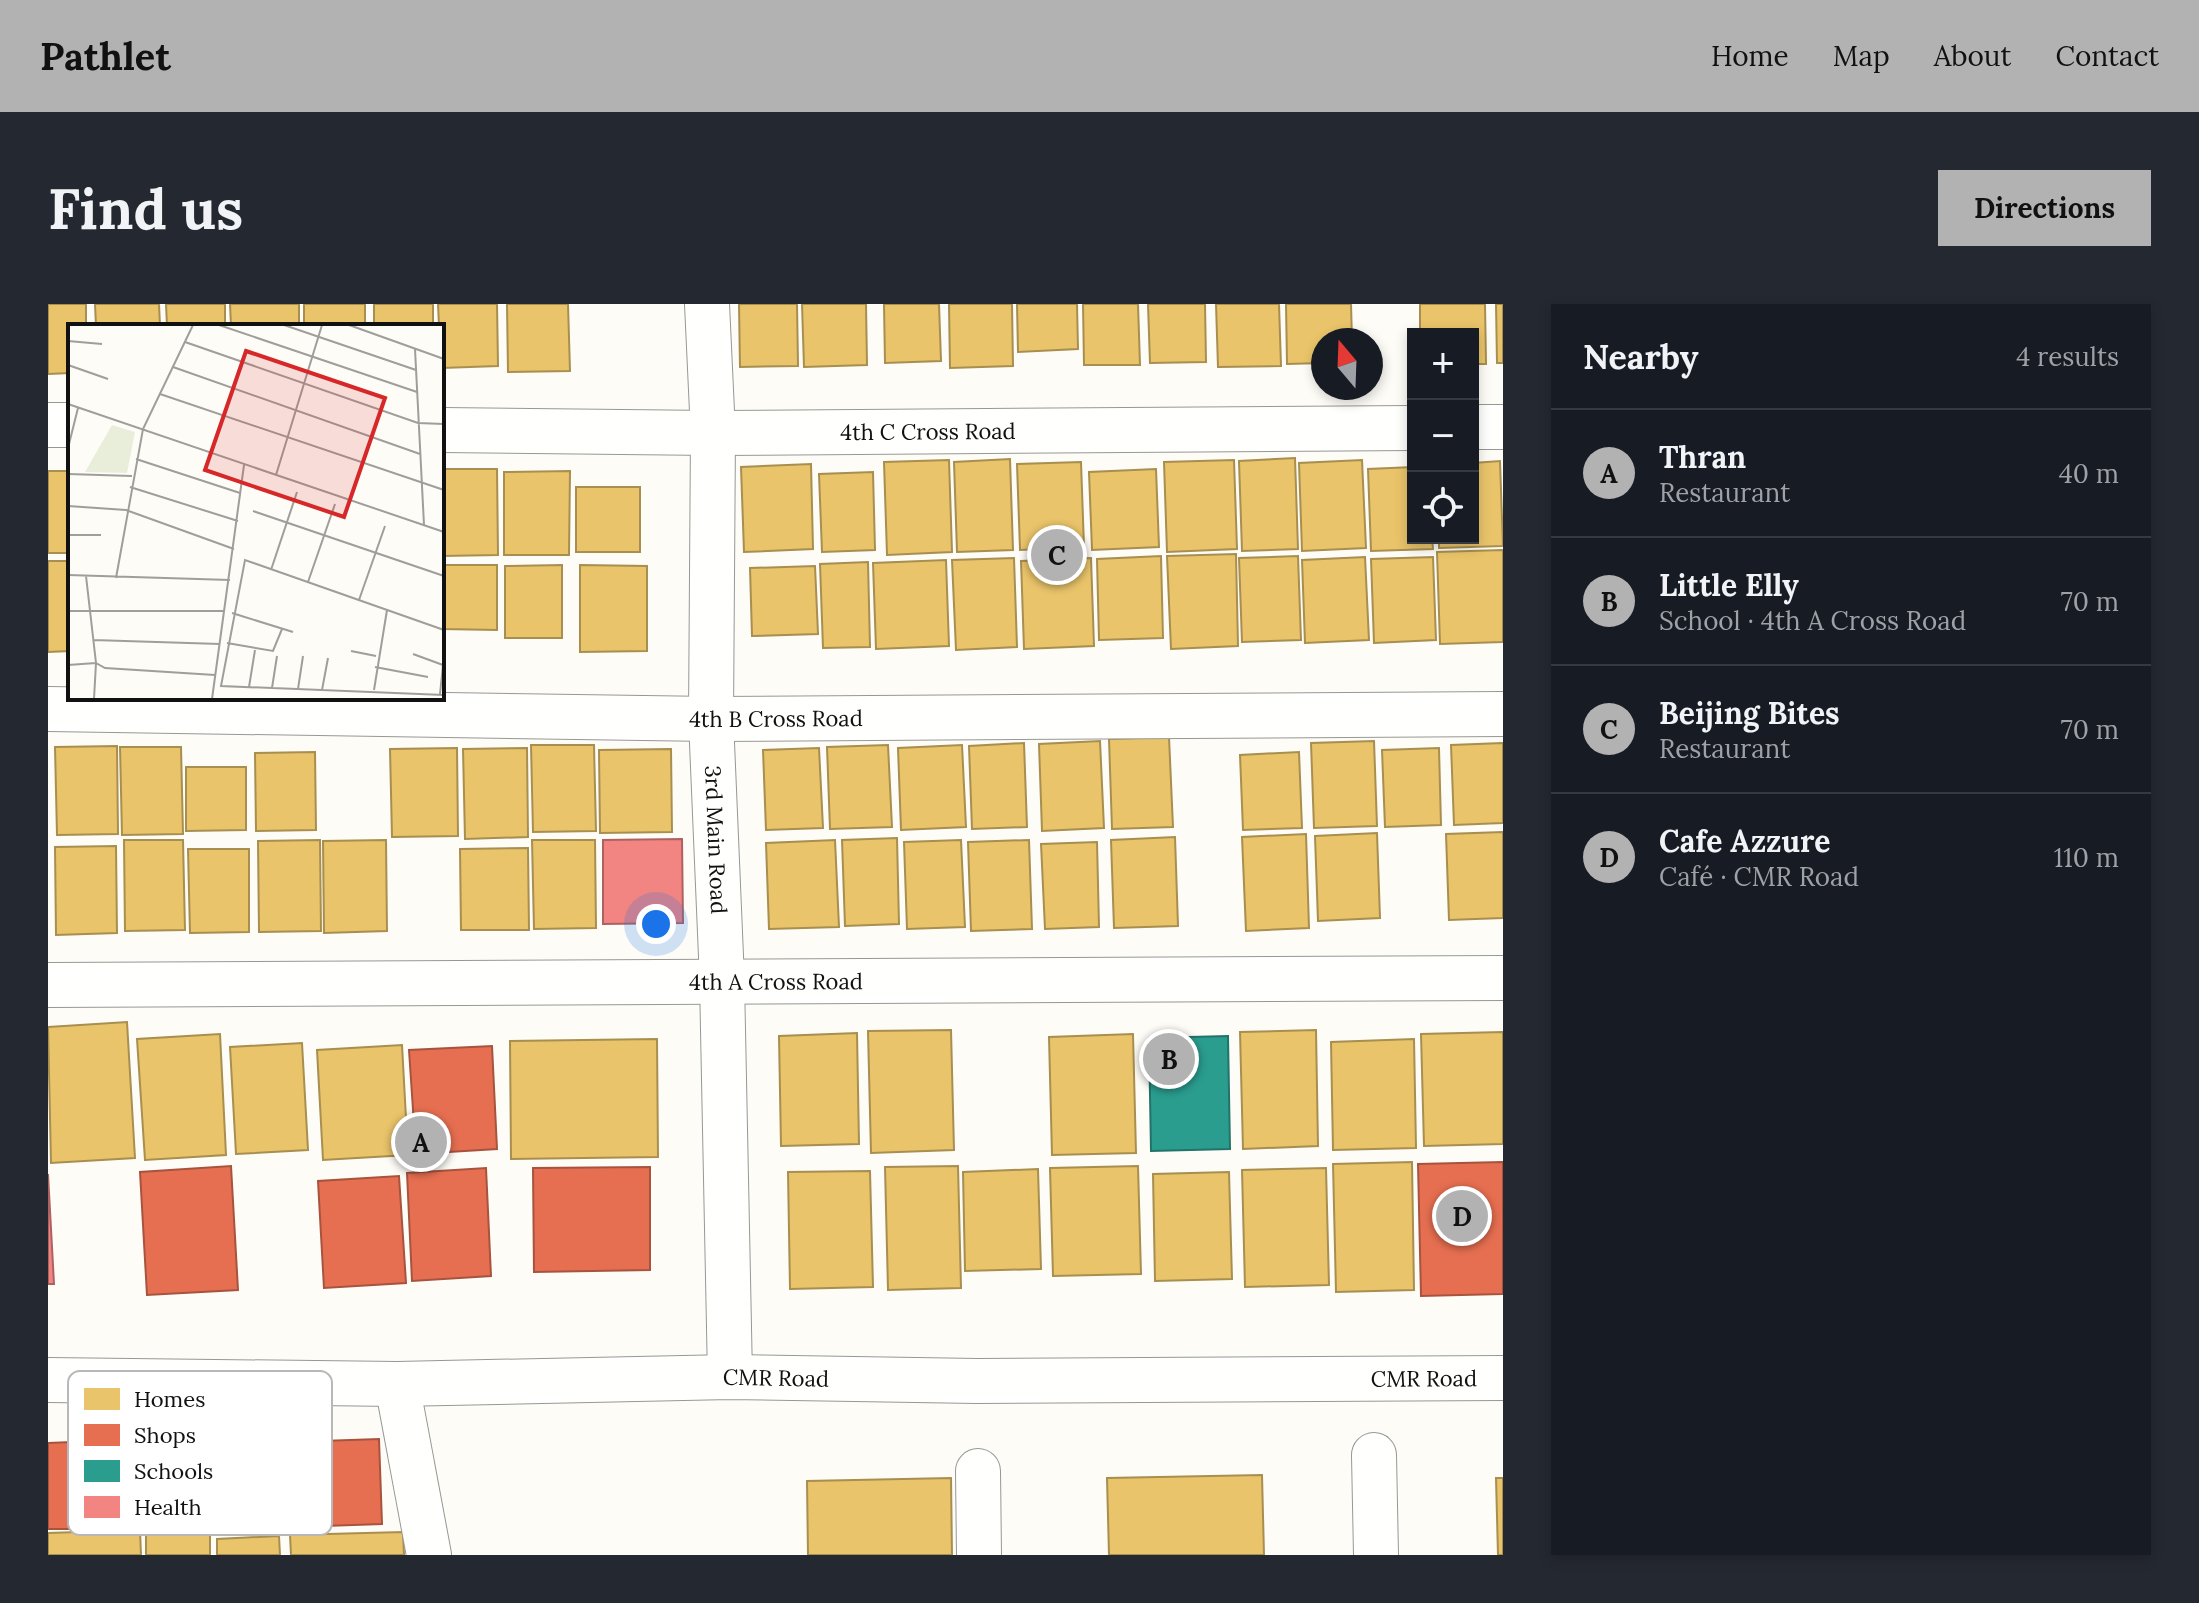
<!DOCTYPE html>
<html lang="en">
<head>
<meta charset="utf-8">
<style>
	body { margin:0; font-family:Lora,serif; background:#242831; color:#f1f3f6 }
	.controls { position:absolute; right:24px; top:24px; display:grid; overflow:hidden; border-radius:0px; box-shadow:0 4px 12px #0003 }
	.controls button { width:72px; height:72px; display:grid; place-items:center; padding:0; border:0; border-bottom:2px solid #363941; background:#171b24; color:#f1f3f6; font:40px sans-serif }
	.compass { position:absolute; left:1263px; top:24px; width:72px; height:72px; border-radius:50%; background:#171b24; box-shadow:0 4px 12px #0003; rotate:341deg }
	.you { position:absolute; left:608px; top:620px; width:28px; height:28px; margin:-20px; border:6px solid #fff; border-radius:50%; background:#1a73e8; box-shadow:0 0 0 12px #1a73e833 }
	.badge { display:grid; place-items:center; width:52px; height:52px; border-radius:50%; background:#b2b2b3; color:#111; font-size:26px; font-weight:700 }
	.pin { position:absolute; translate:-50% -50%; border:4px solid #fff; box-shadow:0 2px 8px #0006 }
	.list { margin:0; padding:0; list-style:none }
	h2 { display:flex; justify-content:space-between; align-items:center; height:104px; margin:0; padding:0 32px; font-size:34px }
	h2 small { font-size:26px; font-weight:400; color:#9ea1a6 }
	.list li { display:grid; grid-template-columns:52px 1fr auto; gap:24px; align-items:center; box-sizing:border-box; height:128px; padding:0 32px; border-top:2px solid #363941 }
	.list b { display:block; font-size:30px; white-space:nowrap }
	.list p { margin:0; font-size:26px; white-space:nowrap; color:#9ea1a6 }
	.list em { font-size:26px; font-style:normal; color:#9ea1a6 }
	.icon { flex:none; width:44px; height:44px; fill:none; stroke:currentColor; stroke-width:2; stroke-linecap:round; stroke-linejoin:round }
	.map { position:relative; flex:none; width:1455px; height:1251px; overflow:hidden; border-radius:0px }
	header { display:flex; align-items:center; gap:48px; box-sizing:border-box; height:112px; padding:0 40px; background:#b2b2b3; color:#111 }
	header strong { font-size:38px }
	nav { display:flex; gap:44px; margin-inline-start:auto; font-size:28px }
	.intro { display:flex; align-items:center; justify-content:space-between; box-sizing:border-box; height:192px; padding:0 48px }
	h1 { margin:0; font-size:56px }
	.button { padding:20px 36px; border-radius:0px; background:#b2b2b3; color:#111; font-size:28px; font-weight:700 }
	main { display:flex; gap:48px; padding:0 48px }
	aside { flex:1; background:#171b24; border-radius:0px; box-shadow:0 4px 12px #0003 }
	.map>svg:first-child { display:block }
	.homes { fill:#e9c46a; stroke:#a88e4f; stroke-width:2 }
	.shops { fill:#e76f51; stroke:#a7533e; stroke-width:2 }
	.schools { fill:#2a9d8f; stroke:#227369; stroke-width:2 }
	.health { fill:#f28482; stroke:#ae6260; stroke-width:2 }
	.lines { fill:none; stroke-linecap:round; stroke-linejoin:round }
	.minor-casing { stroke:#979795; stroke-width:46 }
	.tertiary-casing { stroke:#979795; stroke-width:46 }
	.minor { stroke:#fffffe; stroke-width:44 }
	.tertiary { stroke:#fffffe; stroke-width:44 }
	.labels { text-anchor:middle; stroke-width:8; stroke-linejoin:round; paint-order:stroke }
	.street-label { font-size:22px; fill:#111; stroke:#fff }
	.inset-road { fill:none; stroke:#9f9e9b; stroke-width:2 }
	.view { fill:#d62828; fill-opacity:0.15; stroke:#d62828; stroke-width:4 }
	.inset-edge { fill:none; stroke:#111; stroke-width:4 }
	.key { fill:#fff; stroke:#b8b8b8; stroke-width:2 }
	.key-label { font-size:22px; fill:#111 }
</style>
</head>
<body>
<header>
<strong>Pathlet</strong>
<nav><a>Home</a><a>Map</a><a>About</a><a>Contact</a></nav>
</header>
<div class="intro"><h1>Find us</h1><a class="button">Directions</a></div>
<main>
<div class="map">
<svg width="1455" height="1251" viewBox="0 0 1455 1251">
	<rect width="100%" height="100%" fill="#fdfcf7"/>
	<path class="homes" d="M0 0H38V22H22V69L0 70Z
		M47 0H111L112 22H48Z
		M118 0H177V22H119Z
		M182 0H251V22H183Z
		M256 0H317V22H256Z
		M326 0H385V22H326Z
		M390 0H449L450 62 394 64V22H391Z
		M459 0H520L522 67 460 68Z
		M691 0H749L750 62 692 63Z
		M754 0H818L819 61 756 63Z
		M836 0H891L893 57 837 59Z
		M901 0H964L965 62 902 64Z
		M969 0H1029L1030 45 970 48Z
		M1035 0H1090L1092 61H1036Z
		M1100 0H1157L1158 58 1102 59Z
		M1168 0H1231L1233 62 1170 63Z
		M1238 0H1303L1304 36H1275V59L1239 60Z
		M1372 0H1437L1438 60H1425V30H1372Z
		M1448 0H1455V59H1449Z
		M1247 154 1250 245 1194 247 1191 157Z
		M962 155 965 246 909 248 906 158Z
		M901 156 904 248 839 251 836 158Z
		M1186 156 1189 245 1119 248 1116 158Z
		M1314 156 1318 244 1254 247 1251 159Z
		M1452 157 1455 242 1391 244V234H1425V159Z
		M1033 158 1036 243 972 246 969 160Z
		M763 160 765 245 696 248 693 163Z
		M1365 163V234H1384L1385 245 1323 247 1320 165Z
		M394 165H449L450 251 394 252Z
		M1108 165 1111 243 1044 246 1041 168Z
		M0 167H22V249H0Z
		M522 167 521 251H456V168Z
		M825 168 827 246 774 248 771 170Z
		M528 183H592V248H528Z
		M1455 246V338L1392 340 1389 248Z
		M1188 250 1190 342 1123 345 1119 252Z
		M1113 252 1115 334 1051 336 1049 255Z
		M1250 252 1253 336 1194 338 1191 254Z
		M1317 253 1321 336 1257 339 1254 256Z
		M1385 253 1388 336 1326 339 1323 255Z
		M966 254 969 343 908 346 904 256Z
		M1043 254 1046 342 976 345 973 257Z
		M898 256 901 342 828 345 825 259Z
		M0 257H22V347L0 348Z
		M820 258 822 343 775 344 772 260Z
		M394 261H449V326L394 325Z
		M514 261V334H457V262Z
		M532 261 599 262V347L532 348Z
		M767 262 770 330 704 332 702 264Z
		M1121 433 1125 523 1064 525 1061 435Z
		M1052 437 1056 524 994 527 991 440Z
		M1326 437 1329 522 1266 524 1263 439Z
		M976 439 979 523 924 525 921 442Z
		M1455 439V519L1406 521 1403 441Z
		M483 441H546L548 527 485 528Z
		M840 441 844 523 782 525 779 443Z
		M914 441 918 523 853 526 850 444Z
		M69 442 70 530 9 531 7 443Z
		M72 443H133L135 530 74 531Z
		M409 444 410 532 344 533 342 445Z
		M479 444 480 533 417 535 415 445Z
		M771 444 775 524 718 526 715 446Z
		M1391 444 1393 521 1337 523 1334 446Z
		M623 445 624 528 552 529 551 446Z
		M267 448 268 526 208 527 207 449Z
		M1251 448 1254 524 1195 526 1192 451Z
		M138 463H198V526L138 527Z
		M1455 528V614L1401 616 1398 530Z
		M1329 529 1332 614 1270 617 1267 532Z
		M1258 530 1261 624 1198 627 1194 533Z
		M1127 533 1130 622 1066 624 1063 536Z
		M849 534 851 620 797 622 794 536Z
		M76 536H135L137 626 77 627Z
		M272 536 273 627 211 628 210 537Z
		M338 536 339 627 276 629 275 537Z
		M484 536H547L548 624 486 625Z
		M787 536 791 623 721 625 718 539Z
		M913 536 917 623 859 625 856 538Z
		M981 536 984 625 923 627 920 538Z
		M1049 538 1051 623 997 625 993 540Z
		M68 542 69 629 8 631 7 543Z
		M480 544 481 626H413L412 545Z
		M140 545H201V628L142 629Z
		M79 718 87 854 3 859 0 723Z
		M903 726 906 846 823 849 820 727Z
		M1268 726 1270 842 1195 845 1192 728Z
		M1455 728V840L1376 842 1373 730Z
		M809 729 811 840 733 842 731 732Z
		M172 730 178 851 97 856 89 735Z
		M1085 730 1088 849 1004 851 1001 733Z
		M609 735 610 853 463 855 462 737Z
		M1366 735 1368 844 1285 846 1283 738Z
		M254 739 260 846 188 850 182 743Z
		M354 741 360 851 275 856 269 746Z
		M1364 858 1366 986 1288 988 1285 860Z
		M910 862 913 984 840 986 837 863Z
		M1090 862 1093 970 1005 972 1002 864Z
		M1278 864 1281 981 1197 983 1194 866Z
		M990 865 993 965 917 967 915 868Z
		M822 867 825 983 742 985 740 868Z
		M1181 868 1184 975 1107 977 1105 870Z
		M1214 1171 1216 1251H1061L1059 1174Z
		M903 1174 904 1251H760L759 1177Z
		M1448 1174H1455V1251H1450Z
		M92 1226 93 1251H0V1229Z
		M162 1227V1251H98V1229Z
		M355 1228 356 1251H243L242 1231Z
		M231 1232 232 1251H169V1235Z"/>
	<path class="shops" d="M444 742 449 845 368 850 361 746Z
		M1455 858V990L1373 992 1370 860Z
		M183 862 190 986 99 991 92 868Z
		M602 863V966L486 968 485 864Z
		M438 864 443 972 364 977 359 869Z
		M351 872 358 979 276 984 270 877Z
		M331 1135 334 1220 247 1223 244 1138Z
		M23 1138 26 1225H0V1139Z"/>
	<path class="schools" d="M1180 732 1182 845 1103 847 1101 734Z"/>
	<path class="health" d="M634 535 635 619 555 620V536Z
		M0 870 6 980H0Z"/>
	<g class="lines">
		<defs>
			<g id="minor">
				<path id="s1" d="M659 0 665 129 663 415 674 676 682 1073"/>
				<path d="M0 121H22"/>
				<path d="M1425 123H1455"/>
				<path id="s2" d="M394 126 665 129 1365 124"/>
				<path id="s3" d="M0 405 663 415 1455 410"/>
				<path id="s4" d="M0 681 1455 674"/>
				<path d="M349 1080 381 1251"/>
				<path d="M1326 1151 1328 1251"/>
				<path d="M930 1167 931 1251"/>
			</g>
			<g id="tertiary">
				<path id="s5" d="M0 1076 349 1080 682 1073 929 1077 1455 1074"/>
			</g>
		</defs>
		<use href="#minor" class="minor-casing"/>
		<use href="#tertiary" class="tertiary-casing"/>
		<use href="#minor" class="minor"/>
		<use href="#tertiary" class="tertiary"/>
	</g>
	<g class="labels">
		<g class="street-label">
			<text dy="8" stroke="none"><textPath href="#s2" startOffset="486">4th C Cross Road</textPath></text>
			<text dy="8" stroke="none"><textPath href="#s3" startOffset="728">4th B Cross Road</textPath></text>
			<text dy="8" stroke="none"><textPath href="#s1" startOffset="536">3rd Main Road</textPath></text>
			<text dy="8" stroke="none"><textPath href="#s4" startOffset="728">4th A Cross Road</textPath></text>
			<text dy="8" stroke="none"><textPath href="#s5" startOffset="728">CMR Road</textPath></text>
			<text dy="8" stroke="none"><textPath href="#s5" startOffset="1376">CMR Road</textPath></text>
		</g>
	</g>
	<g transform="translate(20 20)">
		<rect width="376" height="376" fill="#fdfcf7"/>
		<path d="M44 101 67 108 59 149 17 148Z" fill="#e9eedb"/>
		<path class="inset-road" d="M151 1 349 68M216 1 348 46M281 1 376 35M0 17 34 20M117 18 350 99 376 100M347 25 356 201M0 41 40 55M105 43 352 130M92 70 376 166M0 80 376 208M0 124 10 84M68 135 172 169M0 150 64 152M208 151 254 1M62 163 170 197M0 182 58 186 166 225M185 187 376 252M0 211H33M203 246 229 168M0 251 162 256M18 252 28 339 26 375M48 254 75 105 125 1M240 258 267 180M291 276 317 202M0 287H157M164 289 225 308M376 306 177 236 153 362 376 371M25 316 152 320M159 319 205 327 214 305M283 327 308 332M345 330 375 341 372 370M28 339 37 344 147 351M0 341 28 339M307 343 360 353M181 363 187 326M204 364 209 332M230 365 235 332M254 366 260 334M306 366 319 286M144 375 176 141"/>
		<path class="view" d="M178 27 317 74 276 193 137 146Z"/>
		<rect width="376" height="376" class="inset-edge"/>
	</g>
	<rect x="20" y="1067" width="264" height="164" rx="12" class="key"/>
	<rect x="36" y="1084" width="36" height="22" fill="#e9c46a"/>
	<rect x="36" y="1120" width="36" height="22" fill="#e76f51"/>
	<rect x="36" y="1156" width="36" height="22" fill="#2a9d8f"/>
	<rect x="36" y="1192" width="36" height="22" fill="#f28482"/>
	<g class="key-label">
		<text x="86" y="1103">Homes</text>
		<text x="86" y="1139">Shops</text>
		<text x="86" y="1175">Schools</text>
		<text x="86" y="1211">Health</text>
	</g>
</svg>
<div class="controls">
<button>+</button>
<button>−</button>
<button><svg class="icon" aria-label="locate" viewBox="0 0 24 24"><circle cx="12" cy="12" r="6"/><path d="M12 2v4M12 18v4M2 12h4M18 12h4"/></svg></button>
</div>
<svg class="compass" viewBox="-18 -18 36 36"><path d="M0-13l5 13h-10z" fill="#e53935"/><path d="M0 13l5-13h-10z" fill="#9ea1a6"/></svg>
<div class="you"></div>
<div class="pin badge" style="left:373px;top:838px">A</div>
<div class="pin badge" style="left:1121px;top:755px">B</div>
<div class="pin badge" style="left:1009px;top:251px">C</div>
<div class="pin badge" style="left:1414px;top:912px">D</div>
</div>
<aside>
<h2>Nearby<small>4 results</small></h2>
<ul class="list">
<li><span class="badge">A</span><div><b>Thran</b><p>Restaurant</p></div><em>40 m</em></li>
<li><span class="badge">B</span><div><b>Little Elly</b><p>School · 4th A Cross Road</p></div><em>70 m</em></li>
<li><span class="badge">C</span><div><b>Beijing Bites</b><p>Restaurant</p></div><em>70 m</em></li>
<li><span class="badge">D</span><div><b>Cafe Azzure</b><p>Café · CMR Road</p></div><em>110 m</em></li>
</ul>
</aside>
</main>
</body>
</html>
